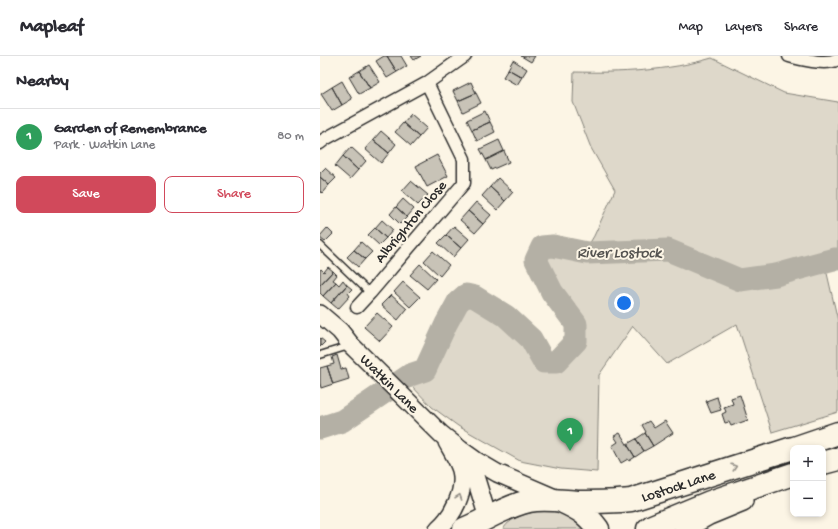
<!DOCTYPE html>
<html lang="en">
<head>
<meta charset="utf-8">
<style>
	body { margin:0; font-family:"Gochi Hand",sans-serif; background:#f7f7f7; color:#2b2b33 }
	.controls { position:absolute; right:12px; bottom:12px; display:grid; overflow:hidden; border-radius:8px; box-shadow:0 2px 6px #0003 }
	.controls button { width:36px; height:36px; display:grid; place-items:center; padding:0; border:0; border-bottom:1px solid #e1e1e2; background:#fff; color:#2b2b33; font:20px sans-serif }
	.you { position:absolute; left:304px; top:247px; width:14px; height:14px; margin:-10px; border:3px solid #fff; border-radius:50%; background:#1a73e8; box-shadow:0 0 0 6px #1a73e833 }
	.badge { display:grid; place-items:center; width:26px; height:26px; border-radius:50%; background:#d1495b; color:#fff; font-size:13px; font-weight:700 }
	.pin { position:absolute; translate:-50% -33px; filter:drop-shadow(0 1px 2px #0008) }
	.pin::after { content:''; position:absolute; top:21px; width:14px; height:12px; background:inherit; clip-path:polygon(0 0,100% 0,50% 100%) }
	.list { margin:0; padding:0; list-style:none }
	h2 { display:flex; justify-content:space-between; align-items:center; height:52px; margin:0; padding:0 16px; font-size:17px }
	h2 small { font-size:13px; font-weight:400; color:#7c7c81 }
	.list li { display:grid; grid-template-columns:26px 1fr auto; gap:12px; align-items:center; box-sizing:border-box; height:56px; padding:0 16px; border-top:1px solid #e1e1e2 }
	.list b { display:block; font-size:15px; white-space:nowrap }
	.list p { margin:0; font-size:13px; white-space:nowrap; color:#7c7c81 }
	.list em { font-size:13px; font-style:normal; color:#7c7c81 }
	.actions { display:flex; gap:8px; padding:12px 16px }
	.actions a { flex:1; padding:9px 0; border:1px solid #d1495b; border-radius:8px; text-align:center; font-size:14px; color:#d1495b }
	.actions .main { background:#d1495b; color:#fff }
	.map { position:relative; flex:none; width:518px; height:473px; overflow:hidden }
	header { display:flex; align-items:center; gap:24px; box-sizing:border-box; height:56px; padding:0 20px; background:#fff; border-bottom:1px solid #e1e1e2 }
	header strong { font-size:19px }
	nav { display:flex; gap:22px; margin-inline-start:auto; font-size:14px }
	main { display:flex }
	aside { flex:1; background:#fff }
	.map>svg:first-child { display:block }
	.green { fill:#ded8ca; stroke:#84827a }
	.lines { fill:none; stroke-linecap:round; stroke-linejoin:round }
	.river { stroke:#b4b0a5; stroke-width:23 }
	.building { fill:#c8c3b7; stroke:#2b2b2b }
	.lane-casing { stroke:#2b2b2b; stroke-width:9 }
	.street-casing { stroke:#2b2b2b; stroke-width:15 }
	.secondary-casing { stroke:#2b2b2b; stroke-width:20 }
	.primary-casing { stroke:#2b2b2b; stroke-width:22 }
	.highway-casing { stroke:#2b2b2b; stroke-width:25 }
	.lane { stroke:#fcf5e5; stroke-width:6 }
	.street { stroke:#fcf5e5; stroke-width:12 }
	.secondary { stroke:#fcf5e5; stroke-width:17 }
	.primary { stroke:#fcf5e5; stroke-width:19 }
	.highway { stroke:#fcf5e5; stroke-width:22 }
	.oneway { stroke:#949088 }
	.labels { text-anchor:middle; stroke-width:4; stroke-linejoin:round; paint-order:stroke }
	.street-label { font-size:15px; fill:#2b2b2b; stroke:#fcf5e5 }
	.water-label { font-size:16px; font-style:italic; fill:#545350; stroke:#fcf5e5 }
</style>
</head>
<body>
<header>
<strong>Mapleaf</strong>
<nav><a>Map</a><a>Layers</a><a>Share</a></nav>
</header>
<main>
<aside>
<h2>Nearby<small></small></h2>
<ul class="list">
<li><span class="badge" style="background:#2e9e5b">1</span><div><b>Garden of Remembrance</b><p>Park · Watkin Lane</p></div><em>80 m</em></li>
</ul>
<div class="actions"><a class="main">Save</a><a>Share</a></div>
</aside>
<div class="map">
<svg width="518" height="473" viewBox="0 0 518 473">
	<rect width="100%" height="100%" fill="#fcf5e5"/>
	<filter id="ink" filterUnits="userSpaceOnUse"><feTurbulence type="fractalNoise" baseFrequency=".025" numOctaves="2"/><feDisplacementMap in="SourceGraphic" scale="8" xChannelSelector="R" yChannelSelector="G"/><feConvolveMatrix kernelMatrix="1 2 1 2 8 2 1 2 1" color-interpolation-filters="sRGB"/></filter>
	<g filter="url(#ink)">
		<path class="green" d="M392 2 464 37 518 46V197L503 200 518 265V356L452 376 417 268 347 308 313 270 279 319 277 416 241 413 200 405 138 370 112 351 88 326 115 310 146 247 159 250 197 283 221 310 235 311 245 302 262 282 257 260 233 225 223 202 228 195 240 196 262 200 274 180 295 134 271 92 253 46 254 16C300 17 348 15 392 2Z
			M227 454C244 457 253 463 267 473H183C192 459 212 456 227 454Z"/>
		<g class="lines">
			<path class="river" d="M0 372 22 365 90 319 105 314 126 268 138 246 146 239 155 241 186 260 211 283 224 306H236L256 285V268L232 236 216 204 222 191 233 190 267 197 348 194 420 224 456 219 514 203H518"/>
		</g>
		<path class="building" d="M64 0H67L77 16 67 22 56 5Z
			M67 0H81L87 10 77 16Z
			M91 0H101L94 4Z
			M201 0H215L211 6Z
			M193 4 207 13 202 21 188 13Z
			M49 9 60 26 50 32 39 15Z
			M188 13 202 21 197 29 183 21Z
			M39 15 50 32 39 38 29 21Z
			M22 25 32 43 22 49 12 31Z
			M151 26 156 37 138 45 133 35Z
			M12 31 22 49 12 55 1 38Z
			M156 37 161 47 143 56 138 45Z
			M165 55 170 66 152 74 147 64Z
			M91 58 107 72 99 81 83 67Z
			M170 66 175 76 157 85 152 74Z
			M83 67 99 81 91 90 75 76Z
			M61 75 76 88 69 97 53 84Z
			M53 84 69 97 61 107 45 93Z
			M179 84 184 95 166 104 160 93Z
			M31 91 46 105 38 114 23 100Z
			M184 95 189 106 171 114 166 104Z
			M117 99 128 120 107 131 96 110Z
			M23 100 38 114 30 123 15 110Z
			M5 112 16 122 9 129 0 121V117Z
			M0 121 9 129 2 137 0 135Z
			M178 122 193 136 185 145 170 131Z
			M91 125 108 139 98 149 82 135Z
			M170 131 185 145 177 154 162 140Z
			M83 143 94 153 87 161 76 151Z
			M156 146 171 159 163 168 148 155Z
			M76 151 87 161 80 168 70 158Z
			M148 155 163 168 155 177 140 164Z
			M62 164 73 174 66 182 55 172Z
			M134 170 149 183 141 192 126 179Z
			M7 172 13 178 5 186 0 182V180Z
			M55 172 66 182 59 189 48 179Z
			M126 179 141 192 133 201 118 187Z
			M41 186 52 196 45 203 34 194Z
			M34 194 45 203 38 211 27 201Z
			M113 195 129 209 120 220 104 205Z
			M100 208 116 223 107 233 90 219Z
			M8 211 13 215 0 229V214L1 213 4 216Z
			M13 215 17 219 13 224 16 226 3 240 0 237V229Z
			M23 224 27 229 11 247 3 240 16 226 19 229Z
			M83 226 100 241 90 251 74 236Z
			M27 229 32 233 28 237 30 240 18 253 11 247Z
			M71 239 87 253 78 264 61 249Z
			M57 257 73 271 60 285 44 271Z
			M0 282 5 286 0 291Z
			M17 299 21 313 26 312 29 323 13 328 7 310 14 308 12 301Z
			M7 310 13 328 1 332 0 327V312Z
			M420 339 428 364 411 370 409 366 405 367 402 358 406 356 404 351 413 348 411 342Z
			M397 341 401 354 391 357 386 345Z
			M329 365 334 372 345 365 353 377 333 390 325 377 326 376 322 369Z
			M300 377 315 401 309 405 308 403 301 407 292 390 298 386 294 380Z
			M325 377 333 390 324 395 316 383Z
			M316 383 324 395 315 401 307 388Z"/>
		<g class="lines">
			<defs>
				<path id="lane" d="M0 189 50 237
					M0 299 29 290"/>
				<path id="street" d="M469 0C482 3 506 10 518 3
					M0 87 5 83 107 27 145 0
					M37 251 50 237 144 127V103L107 27"/>
				<path id="secondary" d="M0 258 20 275 31 289 121 378 141 394 155 404 177 417 235 442
					M143 397 155 420 168 462
					M118 473C133 460 146 435 141 414 138 404 132 395 127 386"/>
				<path id="primary" d="M364 473 389 459 423 445"/>
				<path id="highway" d="M474 392 518 377
					M503 407 518 403
					M243 446C260 454 267 458 278 473
					M144 473C166 464 186 450 209 445 225 442 242 445 258 446 276 446 293 446 311 444L473 392
					M328 473 332 470 390 446 473 418"/>
			</defs>
			<use href="#lane" class="lane-casing"/>
			<use href="#street" class="street-casing"/>
			<use href="#secondary" class="secondary-casing"/>
			<use href="#primary" class="primary-casing"/>
			<use href="#highway" class="highway-casing"/>
			<use href="#lane" class="lane"/>
			<use href="#street" class="street"/>
			<use href="#secondary" class="secondary"/>
			<use href="#primary" class="primary"/>
			<use href="#highway" class="highway"/>
		</g>
		<defs><path id="oneway-chevron" d="M-2-3.5L2.5 0L-2 3.5" fill="none" stroke-width="1.6" stroke-linecap="round" stroke-linejoin="round"/></defs>
		<g class="oneway">
			<use href="#oneway-chevron" transform="translate(414 411) rotate(-18)"/>
			<use href="#oneway-chevron" transform="translate(139 441) rotate(-71)"/>
		</g>
	</g>
	<g class="labels">
		<g class="street-label">
			<text transform="translate(90 165) rotate(-50)" y="5">Albrighton Close</text>
			<text transform="translate(70 327) rotate(45)" y="5">Watkin Lane</text>
			<text transform="translate(358 429) rotate(-18)" y="5">Lostock Lane</text>
		</g>
		<g class="water-label">
			<text x="299" y="201">River Lostock</text>
		</g>
	</g>
</svg>
<div class="controls">
<button>+</button>
<button>−</button>
</div>
<div class="you"></div>
<div class="pin badge" style="left:250px;top:395px;background:#2e9e5b">1</div>
</div>
</main>
</body>
</html>
